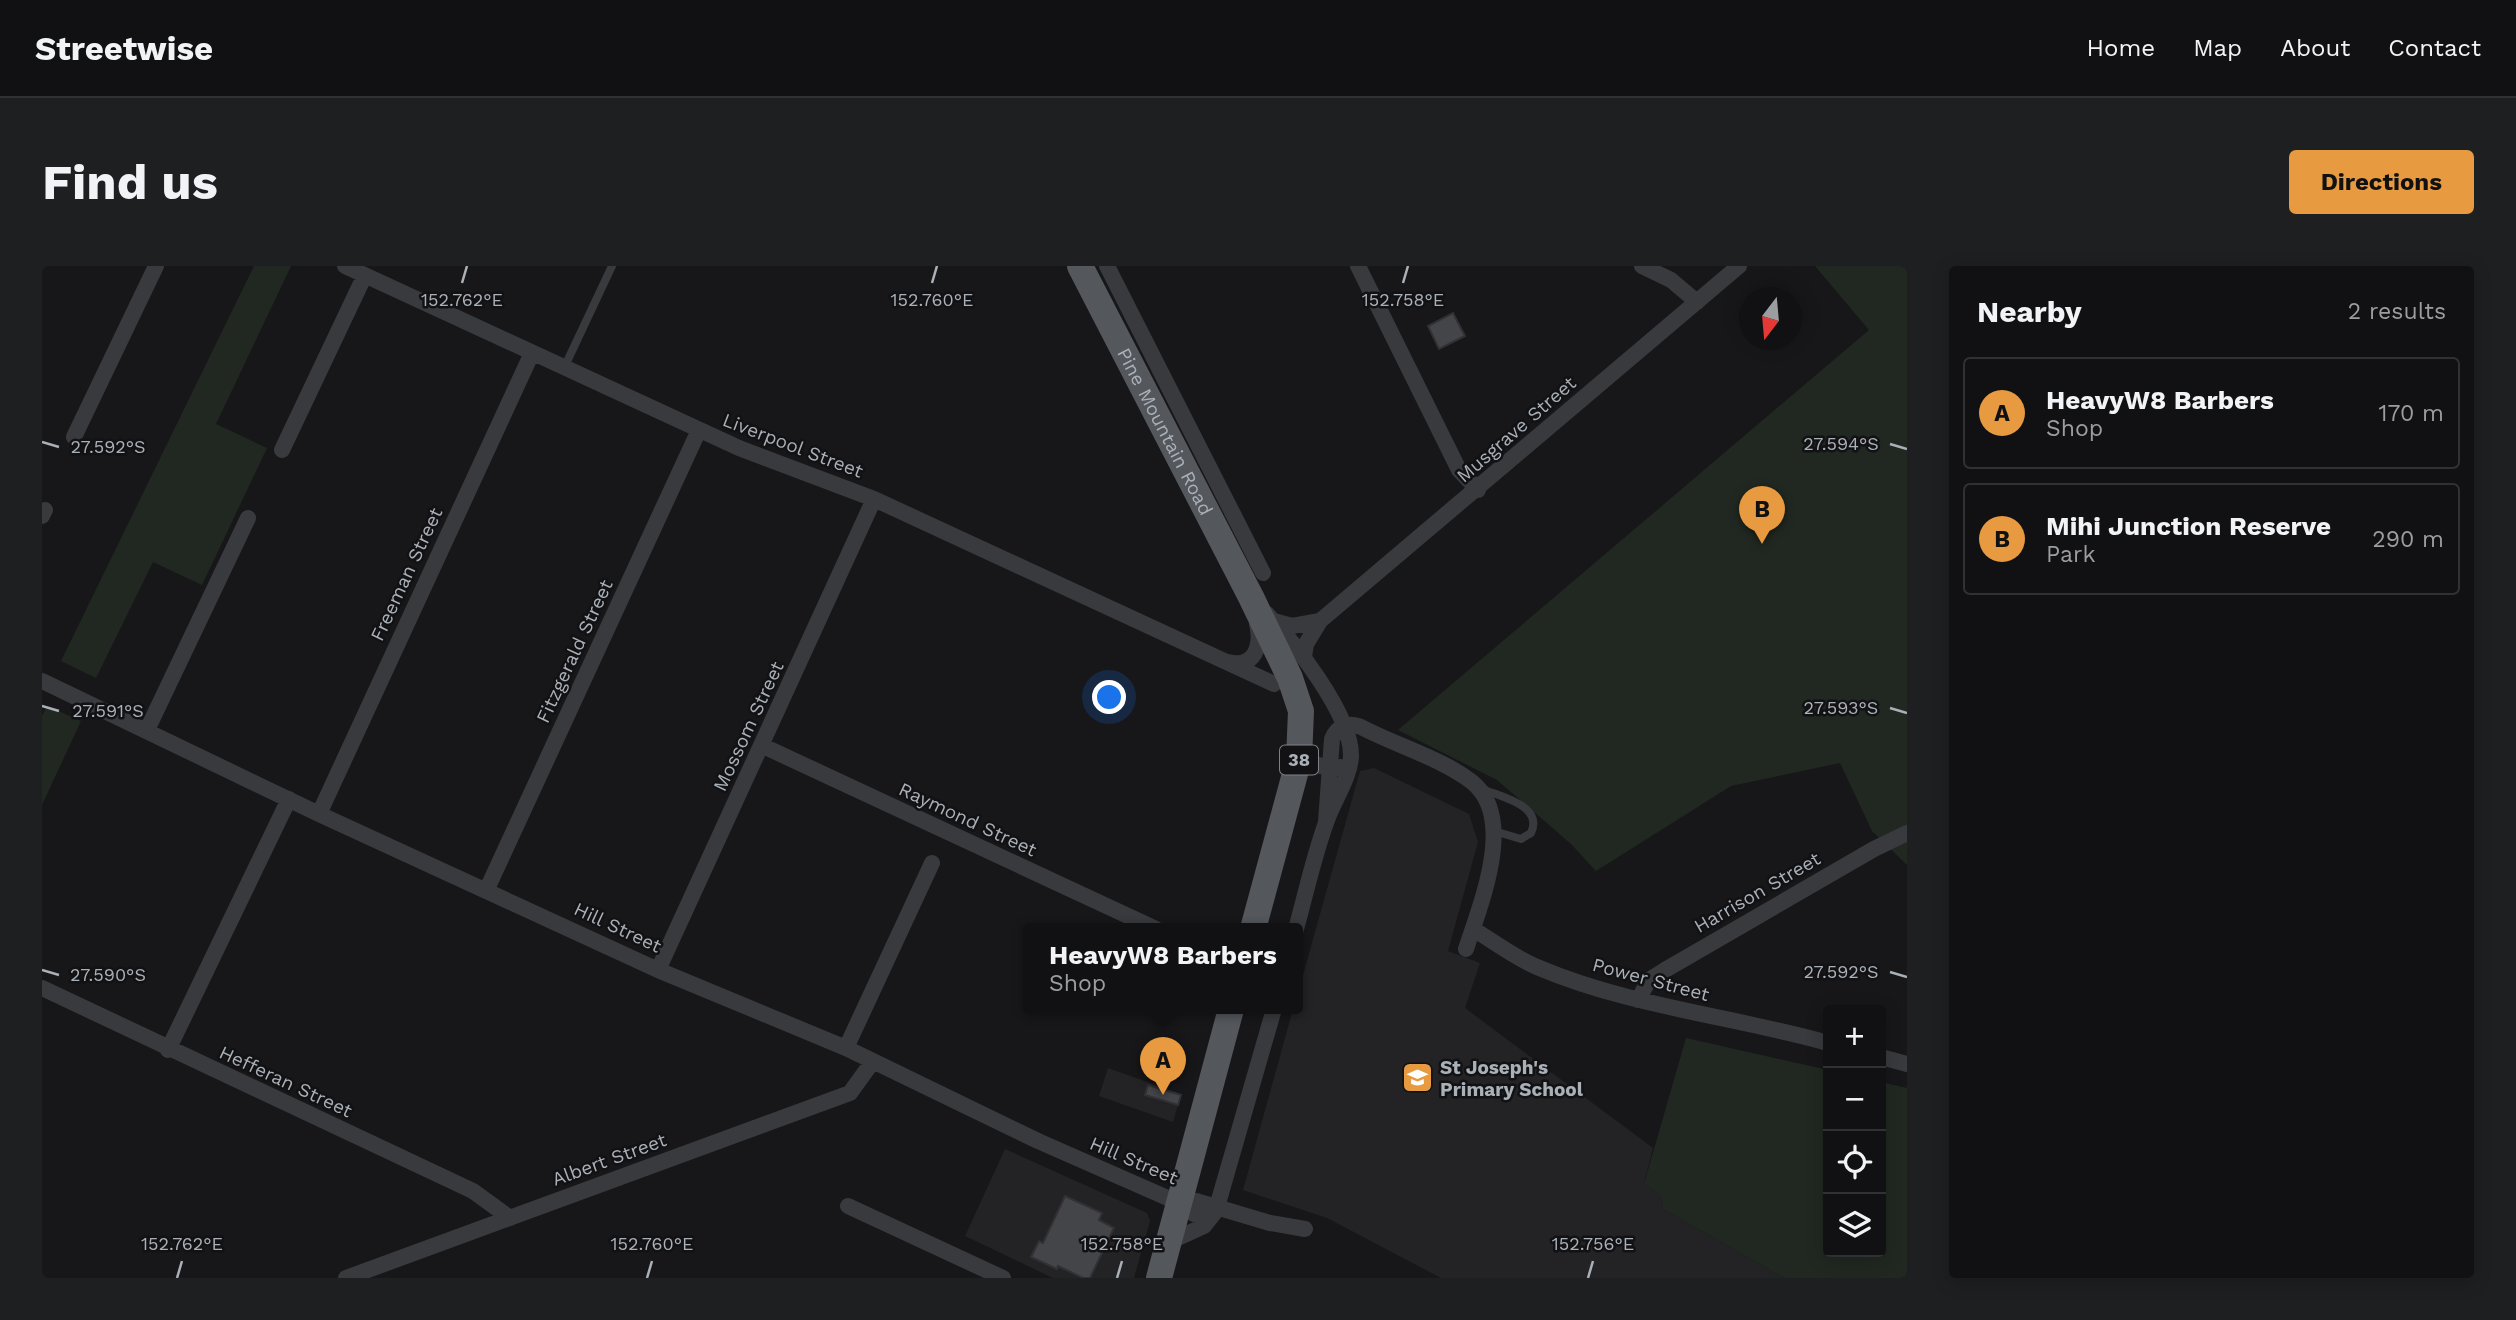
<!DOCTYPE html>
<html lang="en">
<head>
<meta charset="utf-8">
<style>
	body { margin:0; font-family:"Work Sans",sans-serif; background:#1e1f21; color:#f1f3f6 }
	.controls { position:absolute; right:21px; bottom:21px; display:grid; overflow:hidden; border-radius:7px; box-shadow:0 4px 18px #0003 }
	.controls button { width:63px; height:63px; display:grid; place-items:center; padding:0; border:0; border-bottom:2px solid #303133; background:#111113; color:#f1f3f6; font:35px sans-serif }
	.compass { position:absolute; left:1697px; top:21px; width:63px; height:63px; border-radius:50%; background:#111113; box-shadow:0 4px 18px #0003; rotate:196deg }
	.you { position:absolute; left:1068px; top:432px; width:24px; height:24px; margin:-18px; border:5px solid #fff; border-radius:50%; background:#1a73e8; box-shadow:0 0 0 10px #1a73e833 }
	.badge { display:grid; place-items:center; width:46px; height:46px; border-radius:50%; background:#e79a40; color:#111; font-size:23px; font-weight:700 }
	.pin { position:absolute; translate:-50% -58px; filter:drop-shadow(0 2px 4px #0008) }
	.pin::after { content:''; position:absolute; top:37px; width:24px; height:21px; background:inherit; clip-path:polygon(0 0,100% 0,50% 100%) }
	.popup { position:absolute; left:981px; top:657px; width:280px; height:91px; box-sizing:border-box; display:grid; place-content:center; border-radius:7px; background:#111113; filter:drop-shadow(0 2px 5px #0005); font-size:23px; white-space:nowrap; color:#9c9da0 }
	.popup b { font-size:26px; color:#f1f3f6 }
	.popup::after { content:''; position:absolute; left:50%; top:100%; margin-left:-14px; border:14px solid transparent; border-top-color:#111113 }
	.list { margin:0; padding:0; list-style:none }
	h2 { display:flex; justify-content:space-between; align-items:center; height:91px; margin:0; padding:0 28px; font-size:30px }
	h2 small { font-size:23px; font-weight:400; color:#9c9da0 }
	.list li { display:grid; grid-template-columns:46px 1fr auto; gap:21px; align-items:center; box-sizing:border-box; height:112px; margin:0 14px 14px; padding:0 14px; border:2px solid #303133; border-radius:7px }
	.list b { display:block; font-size:26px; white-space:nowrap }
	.list p { margin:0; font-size:23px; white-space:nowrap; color:#9c9da0 }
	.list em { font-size:23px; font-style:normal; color:#9c9da0 }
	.icon { flex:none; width:38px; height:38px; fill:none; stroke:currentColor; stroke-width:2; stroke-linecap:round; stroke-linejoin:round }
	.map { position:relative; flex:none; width:1865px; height:1012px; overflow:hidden; border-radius:7px }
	header { display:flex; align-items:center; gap:42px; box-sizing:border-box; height:98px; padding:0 35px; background:#111113; border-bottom:2px solid #303133 }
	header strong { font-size:33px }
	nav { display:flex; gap:38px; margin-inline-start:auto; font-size:24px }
	.intro { display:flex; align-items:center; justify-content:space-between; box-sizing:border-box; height:168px; padding:0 42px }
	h1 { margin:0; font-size:49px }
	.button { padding:18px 32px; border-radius:7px; background:#e79a40; color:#111; font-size:24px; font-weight:700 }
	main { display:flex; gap:42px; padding:0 42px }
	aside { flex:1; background:#111113; border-radius:7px; box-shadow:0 4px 18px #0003 }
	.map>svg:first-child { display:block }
	.built { fill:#232326 }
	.green { fill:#212821 }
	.building { fill:#444549; stroke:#313135; stroke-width:2 }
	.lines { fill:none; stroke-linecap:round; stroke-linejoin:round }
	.lane { stroke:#383a3d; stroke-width:8 }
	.street { stroke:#383a3d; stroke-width:16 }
	.primary { stroke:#54575c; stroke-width:26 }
	.ticks { fill:none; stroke:#aab0b8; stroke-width:2.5 }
	.labels { text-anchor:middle; stroke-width:5; stroke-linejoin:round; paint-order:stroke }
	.shield { fill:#121214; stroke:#7c8187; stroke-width:2 }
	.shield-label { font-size:18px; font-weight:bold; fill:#aab0b8 }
	.street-label { font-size:19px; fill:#aab0b8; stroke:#121214 }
	.poi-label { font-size:19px; font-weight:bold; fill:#aab0b8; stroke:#121214; text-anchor:start }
	.ticks-label { font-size:18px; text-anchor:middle; fill:#aab0b8; stroke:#121214; stroke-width:5; stroke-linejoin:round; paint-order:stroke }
</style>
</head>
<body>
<header>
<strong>Streetwise</strong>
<nav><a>Home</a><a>Map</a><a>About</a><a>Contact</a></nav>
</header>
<div class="intro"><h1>Find us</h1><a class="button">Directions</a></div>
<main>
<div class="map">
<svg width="1865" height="1012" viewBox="0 0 1865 1012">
	<rect width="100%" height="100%" fill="#171719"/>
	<path class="built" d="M1332 502 1427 548 1436 576 1406 685 1438 697 1423 742 1611 882 1602 918 1618 929 1621 943 1742 1012H1399L1285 952 1201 924 1251 743H1256V727L1318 505Z
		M1066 802 1139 828 1131 856 1057 830Z
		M963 883 1105 947 1108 955 1092 1012H1011L923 970Z"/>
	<path class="green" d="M212 0H249L174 158 225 182 160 319 111 296 54 412 19 395Z
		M1773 0H1865V599L1830 565 1798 497 1689 520 1554 605 1529 578 1455 514 1356 464 1827 64Z
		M5 440 39 455 0 539V450Z
		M1644 772 1786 804V986H1839V816L1865 822V1012H1742L1621 943 1618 929 1602 918Z"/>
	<path class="building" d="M1411 47 1423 70 1397 83 1386 60Z
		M1106 819 1139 829 1136 839 1103 829Z
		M1023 930 1060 947 1057 954 1072 962 1048 1012H1041L1016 1000 1015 1003 989 991 997 975 1001 977Z"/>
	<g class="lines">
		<path class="lane" d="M522 102 570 0
			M1441 523C1458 531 1502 539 1489 567L1479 573 1452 565"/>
		<path class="street" d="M303 0 697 182 832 233 1232 418
			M1065 0 1221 307
			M1316 0 1417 204 1436 224
			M1600 0 1629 14 1655 36
			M32 171 114 0
			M240 184 322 11
			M0 250 3 244
			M1225 348C1252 376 1309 448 1309 489 1309 510 1292 534 1285 554 1272 589 1264 627 1254 663
			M1232 355 1250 360 1278 355
			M1262 391 1264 378 1278 355 1697 0
			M1186 396C1213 403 1220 379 1215 358
			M0 415 277 548 616 704 804 782 996 875 1137 937 1152 948 1168 949 1175 941 1232 743
			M105 464 206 252
			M721 480 1114 663
			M1257 493 1289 503 1298 501
			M277 548 490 87
			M1284 555 1290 473C1295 460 1307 456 1319 461 1353 479 1401 493 1430 516 1475 552 1438 639 1424 683
			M445 623 657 164
			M1431 663C1451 675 1473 692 1495 701 1589 741 1690 750 1786 777
			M616 704 832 233
			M0 722 431 925 468 952
			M1596 734 1607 714 1623 704 1832 583 1865 567
			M804 782 890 597
			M126 784 247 533
			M1839 791 1865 798
			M1137 937 1154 935 1228 957 1263 963
			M806 940 961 1012
			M1127 976 1162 960 1173 946
			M304 1012 808 827 831 795"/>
		<g class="primary">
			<path id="s1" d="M1038 0 1209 331 1248 412 1259 445 1257 493 1211 663"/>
			<path d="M1117 1012 1189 743"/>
		</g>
	</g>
	<path class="ticks" d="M420 17 425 0M890 17 895 0M1361 17 1366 0M0 176 17 181M1848 178 1865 183M0 440 17 445M1848 442 1865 447M0 704 17 709M1848 706 1865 711M135 1012 140 995M605 1012 610 995M1075 1012 1080 995M1546 1012 1551 995"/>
	<defs>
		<symbol id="school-square" viewBox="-11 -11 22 22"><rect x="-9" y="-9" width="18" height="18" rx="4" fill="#e79a40" stroke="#121214"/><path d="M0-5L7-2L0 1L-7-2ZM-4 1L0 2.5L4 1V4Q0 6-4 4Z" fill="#fff"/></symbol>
	</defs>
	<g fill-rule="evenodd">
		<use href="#school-square" x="1358" y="794" width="35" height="35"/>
	</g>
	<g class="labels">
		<rect class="shield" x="1238" y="479.5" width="38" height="29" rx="5"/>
		<g class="shield-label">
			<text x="1257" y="500">38</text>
		</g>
		<g class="street-label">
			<text transform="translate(1474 163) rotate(-41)" y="7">Musgrave Street</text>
			<text dy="7" stroke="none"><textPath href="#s1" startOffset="186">Pine Mountain Road</textPath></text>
			<text transform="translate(751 179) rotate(21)" y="7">Liverpool Street</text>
			<text transform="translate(364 308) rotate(-65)" y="7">Freeman Street</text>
			<text transform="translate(532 385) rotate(-65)" y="7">Fitzgerald Street</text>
			<text transform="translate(706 460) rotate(-65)" y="7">Mossom Street</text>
			<text transform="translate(926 553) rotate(25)" y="7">Raymond Street</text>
			<text transform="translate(1715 626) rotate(-30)" y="7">Harrison Street</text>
			<text transform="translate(576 661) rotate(25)" y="7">Hill Street</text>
			<text transform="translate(1609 713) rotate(15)" y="7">Power Street</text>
			<text transform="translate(244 815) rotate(25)" y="7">Hefferan Street</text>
			<text transform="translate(567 893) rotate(-20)" y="7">Albert Street</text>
			<text transform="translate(1092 894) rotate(23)" y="7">Hill Street</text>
		</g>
		<g class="poi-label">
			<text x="1398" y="808">St Joseph's<tspan x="1398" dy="22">Primary School</tspan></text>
		</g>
	</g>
	<g class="ticks-label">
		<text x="420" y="40">152.762°E</text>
		<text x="890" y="40">152.760°E</text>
		<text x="1361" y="40">152.758°E</text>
		<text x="1799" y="184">27.594°S</text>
		<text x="66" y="187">27.592°S</text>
		<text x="1799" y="448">27.593°S</text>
		<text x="66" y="451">27.591°S</text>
		<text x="1799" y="712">27.592°S</text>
		<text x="66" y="715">27.590°S</text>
		<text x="140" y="984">152.762°E</text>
		<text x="610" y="984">152.760°E</text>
		<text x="1080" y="984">152.758°E</text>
		<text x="1551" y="984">152.756°E</text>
	</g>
</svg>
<div class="controls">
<button>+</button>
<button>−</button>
<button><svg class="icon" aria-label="locate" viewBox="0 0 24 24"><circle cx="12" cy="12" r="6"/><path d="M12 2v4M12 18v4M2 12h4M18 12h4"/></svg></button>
<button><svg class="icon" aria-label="layers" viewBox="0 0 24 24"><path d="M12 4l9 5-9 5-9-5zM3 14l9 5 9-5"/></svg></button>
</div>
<svg class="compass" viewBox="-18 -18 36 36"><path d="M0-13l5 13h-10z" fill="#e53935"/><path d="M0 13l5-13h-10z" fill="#9c9da0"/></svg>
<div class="you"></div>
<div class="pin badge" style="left:1121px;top:829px">A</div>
<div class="popup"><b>HeavyW8 Barbers</b>Shop</div>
<div class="pin badge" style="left:1720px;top:278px">B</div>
</div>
<aside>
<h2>Nearby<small>2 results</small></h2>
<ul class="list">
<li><span class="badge">A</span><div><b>HeavyW8 Barbers</b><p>Shop</p></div><em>170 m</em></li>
<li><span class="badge">B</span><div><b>Mihi Junction Reserve</b><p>Park</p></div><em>290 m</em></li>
</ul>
</aside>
</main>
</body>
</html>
